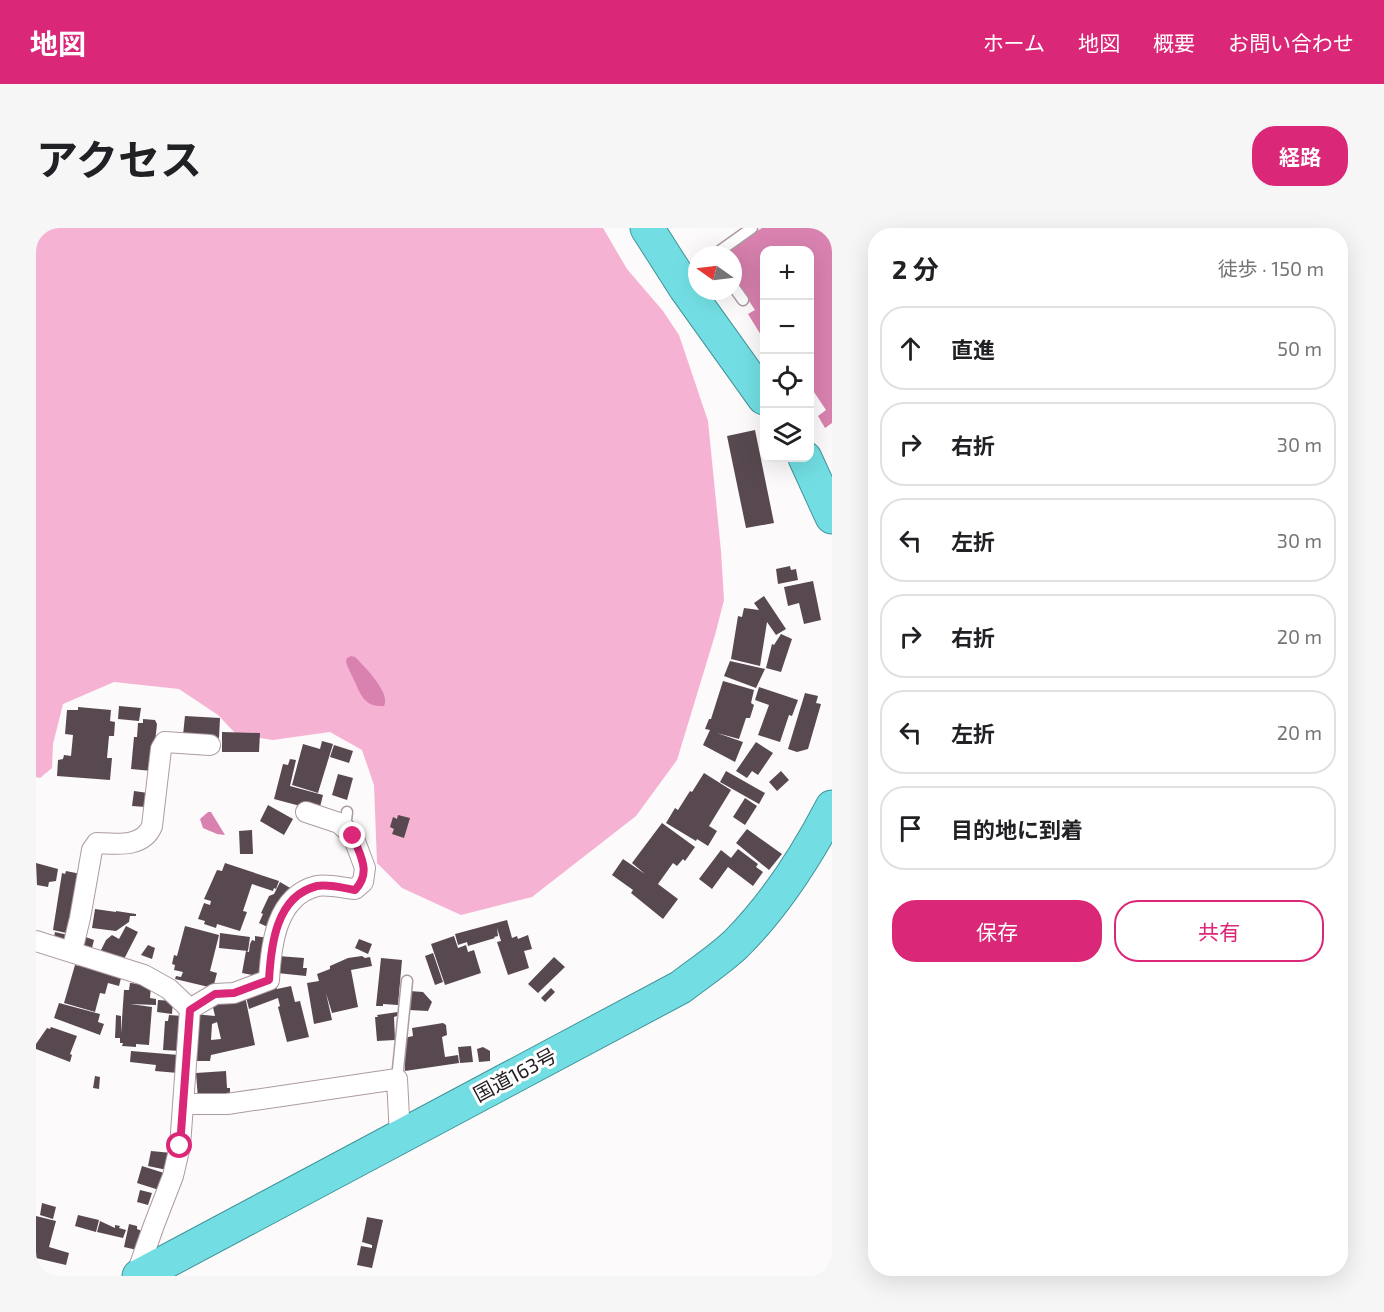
<!DOCTYPE html>
<html lang="ja">
<head>
<meta charset="utf-8">
<style>
	body { margin:0; font-family:"Exo 2","Noto Sans JP",sans-serif; background:#f6f6f6; color:#202124 }
	.controls { position:absolute; right:18px; top:18px; display:grid; overflow:hidden; border-radius:12px; box-shadow:0 6px 24px #0002 }
	.controls button { width:54px; height:54px; display:grid; place-items:center; padding:0; border:0; border-bottom:2px solid #e0e0e0; background:#fff; color:#202124; font:30px sans-serif }
	.compass { position:absolute; left:652px; top:18px; width:54px; height:54px; border-radius:50%; background:#fff; box-shadow:0 6px 24px #0002; rotate:284deg }
	.stop { position:absolute; width:18px; height:18px; margin:-14px; border:4px solid #db2777; border-radius:50%; background:#fff }
	.stop.end { background:#db2777; border-color:#fff; box-shadow:0 2px 6px #0008 }
	.list { margin:0; padding:0; list-style:none }
	h2 { display:flex; justify-content:space-between; align-items:center; height:78px; margin:0; padding:0 24px; font-size:26px }
	h2 small { font-size:20px; font-weight:400; color:#757577 }
	.list li { display:grid; grid-template-columns:39px 1fr auto; gap:18px; align-items:center; box-sizing:border-box; height:84px; margin:0 12px 12px; padding:0 12px; border:2px solid #e0e0e0; border-radius:24px }
	.list b { display:block; font-size:22px; white-space:nowrap }
	.list em { font-size:20px; font-style:normal; color:#757577 }
	.actions { display:flex; gap:12px; padding:18px 24px }
	.actions a { flex:1; padding:14px 0; border:2px solid #db2777; border-radius:24px; text-align:center; font-size:21px; color:#db2777 }
	.actions .main { background:#db2777; color:#fff }
	.icon { flex:none; width:33px; height:33px; fill:none; stroke:currentColor; stroke-width:2; stroke-linecap:round; stroke-linejoin:round }
	.map { position:relative; flex:none; width:796px; height:1048px; overflow:hidden; border-radius:24px }
	header { display:flex; align-items:center; gap:36px; box-sizing:border-box; height:84px; padding:0 30px; background:#db2777; color:#fff }
	header strong { font-size:28px }
	nav { display:flex; gap:33px; margin-inline-start:auto; font-size:21px }
	.intro { display:flex; align-items:center; justify-content:space-between; box-sizing:border-box; height:144px; padding:0 36px }
	h1 { margin:0; font-size:42px }
	.button { padding:15px 27px; border-radius:24px; background:#db2777; color:#fff; font-size:21px; font-weight:700 }
	main { display:flex; gap:36px; padding:0 36px }
	aside { flex:1; background:#fff; border-radius:24px; box-shadow:0 6px 24px #0002 }
	.map>svg:first-child { display:block }
	.green { fill:#f5b2d3 }
	.water { fill:#d982af }
	.building { fill:#584950; fill-rule:evenodd }
	.lines { fill:none; stroke-linecap:round; stroke-linejoin:round }
	.service-casing { stroke:#ad9ba3; stroke-width:13 }
	.minor-casing { stroke:#ad9ba3; stroke-width:22 }
	.trunk-casing { stroke:#40959a; stroke-width:35 }
	.service { stroke:#fff; stroke-width:10 }
	.minor { stroke:#fff; stroke-width:20 }
	.trunk { stroke:#72dee3; stroke-width:33 }
	.route { stroke:#db2777; stroke-width:8 }
	.labels { text-anchor:middle; stroke-width:6; stroke-linejoin:round; paint-order:stroke }
	.street-label { font-size:20px; fill:#231d20; stroke:#fff }
</style>
</head>
<body>
<header>
<strong>地図</strong>
<nav><a>ホーム</a><a>地図</a><a>概要</a><a>お問い合わせ</a></nav>
</header>
<div class="intro"><h1>アクセス</h1><a class="button">経路</a></div>
<main>
<div class="map">
<svg width="796" height="1048" viewBox="0 0 796 1048">
	<rect width="100%" height="100%" fill="#fdfafb"/>
	<path class="green" d="M0 0H567L591 41 627 83 643 107 672 193 685 323 688 372 679 407 641 532 600 588 496 669 425 687 366 660 341 635 338 557 326 522 294 504 237 512 200 506 182 487 143 461 78 454 27 476 17 516 16 540 4 550 0 549Z"/>
	<path class="water" d="M726 0H796V195L789 200 782 188 790 182 774 158V22H728V112L712 86 719 82 697 49V27H687V24Z
		M315 428 319 429C329 439 355 465 348 478 328 479 325 467 318 452 315 446 312 440 310 434L311 430Z
		M172 584H175L189 607 181 606 167 600 164 591Z"/>
	<path class="building" d="M719 202 738 295 710 300 691 208Z
		M754 338 755 342 760 341 762 352 742 356 740 341Z
		M777 353 785 392 768 396 763 375 752 378 748 359Z
		M728 368 750 401 740 407 731 394 724 438 695 431 702 388 706 389 708 380 723 382 718 375Z
		M745 406 756 411 745 444 730 440 736 416 738 417Z
		M694 433 729 441 720 460 688 448Z
		M687 453 718 462 715 475 718 477 714 490H710L703 511 681 505 707 514 699 534 667 517 674 502 669 501 673 491H675Z
		M723 459 762 472 756 488 753 487 744 514 722 507 733 477 719 472Z
		M769 465 782 468 780 475 785 476 772 521 761 524 752 521Z
		M83 478 105 480 103 493 82 491Z
		M42 479 75 482 74 493 79 494 78 508H73L71 530H76L74 552 21 548 22 532 27 531 28 527 35 528 37 507 29 506 31 482H42Z
		M149 488 184 490 183 510 147 507Z
		M107 491 119 492 121 496 116 543 95 541 98 509H101L102 495H107Z
		M186 504 224 505 223 524H186Z
		M286 513 297 516 282 565 256 557 267 516 284 521Z
		M720 514 737 525 722 547 716 543 711 550 700 543Z
		M298 517 317 523 313 535 294 529Z
		M254 531 260 532 254 558 287 567 283 583 238 571 247 536 252 537Z
		M690 543 729 565 723 576 684 554Z
		M745 543 753 552 741 563 733 554Z
		M668 545 695 562 673 598 681 603 672 618 661 611 660 613 630 595 639 580 642 582 654 563 656 564Z
		M302 546 317 550 311 572 296 567Z
		M98 563 112 565 110 579 96 578Z
		M709 570 721 578 709 597 697 589Z
		M232 577 257 591 248 607 224 593Z
		M362 587 374 590 368 610 356 606 358 601 354 599 357 589 361 591Z
		M626 595 659 619 649 633 647 631 641 638 637 635 622 656 642 671 627 691 595 665 597 662 576 647 587 631 609 646 596 635Z
		M711 601 746 626 733 642 700 615Z
		M216 602 217 626H204L203 603Z
		M702 621 722 636 720 639 727 644 717 658 692 639 676 661 663 651 685 622 695 630Z
		M0 635 22 641 20 653 13 654 12 659 1 657Z
		M189 635 243 653 240 661 238 660 237 663 216 656 207 683 211 684 204 703 181 696 180 700 168 696 169 693 162 691 168 675 174 677 175 673 168 671 181 642 186 643Z
		M30 643 45 646 35 706 17 702 26 645 29 646Z
		M244 654 256 661 236 701 223 695 227 686 225 685 233 668 238 666Z
		M59 681 80 684V683L100 686V688H94L93 694 80 703 56 700Z
		M471 692 476 710 481 708 482 711 492 707 496 721 488 723 493 740 472 747 461 714 465 713 461 700 462 708 458 709 459 710 432 718 431 714 422 717 419 706Z
		M90 698 102 704 86 735 63 726 70 712 76 707 83 711Z
		M149 698 183 707 174 743 181 745 177 760 139 751 140 748 145 749 147 744 138 742 139 737 136 736 138 727 141 728Z
		M19 704 32 707 31 712 18 709Z
		M184 705 214 709 212 723 183 720Z
		M47 708 58 712 56 720 44 716Z
		M219 708 232 710 227 749 206 745 210 723 213 724 214 716 216 712 219 713Z
		M418 708 422 720 430 717 432 724 438 722 445 745 409 757 395 716Z
		M323 711 336 716 332 726 319 720Z
		M112 717 119 720 116 731 105 727Z
		M397 725 407 754 399 757 389 728Z
		M242 728 268 730 267 740H271L270 748 241 745Z
		M326 728 329 730 334 729 336 738 315 742 322 779 296 785 290 765 296 792 278 796 271 755 283 753 281 746 294 741V738L312 730Z
		M518 729 529 739 502 765 492 756Z
		M345 730 366 732 362 777 347 776V778H340Z
		M39 737 86 746 83 758 72 755 69 766 64 765 59 784 28 775Z
		M94 755 115 757 114 770 120 771V777L94 776 116 779 113 817 100 816V819L86 818 87 815H84V810H79L80 787 85 788V806L88 762H93Z
		M239 755 241 761 255 758 259 774 264 773 273 809 251 814 242 779 244 778 242 770 213 781 209 765Z
		M515 760 519 764 509 774 505 770Z
		M374 763 387 764 396 774 392 783 373 782Z
		M209 768 219 817 175 827 174 833H155L158 786 179 788 176 775ZM181 794 185 811 175 812 176 796Z
		M122 772 137 773 136 786 121 784Z
		M23 775 64 786 62 794 68 796 64 807 18 790Z
		M362 784 361 788 358 789 359 812 341 813 339 789H342L341 787Z
		M133 787 146 788 145 823 127 822 129 793H132Z
		M407 795 410 797 411 807 406 809 409 829 422 827 423 835 369 843V834H367L366 827 370 826 368 810 377 808 376 800Z
		M15 799 41 808 34 826 36 827 34 834 0 821V816L11 800 14 801Z
		M435 818 437 834 424 835 422 819Z
		M447 819 454 823V833L443 834 441 821Z
		M95 823 143 827 142 845 119 843 120 837 94 834Z
		M190 843 191 860H194V868L162 871 160 845Z
		M59 848 64 849 63 861 57 860Z
		M115 923 136 925 131 942 112 938Z
		M106 938 128 945 123 962 101 955Z
		M104 962 116 965 112 977 101 974Z
		M6 975 20 979 17 991 4 987Z
		M42 987 63 992 60 1004 39 998Z
		M0 988 20 993 13 1019 33 1025 30 1037 0 1030Z
		M331 989 347 992 336 1040 321 1037 325 1018 336 1020V1017L326 1014Z
		M64 993 79 1000V997L84 998 83 1000 90 1002 87 1010 61 1004Z
		M93 996 101 998V1001L106 1003 101 1022 88 1019Z"/>
	<g class="lines">
		<defs>
			<path id="service" d="M678 27 716 0
				M697 58 707 72
				M309 600 311 584
				M361 851 371 753"/>
			<path id="minor" d="M0 713 108 747 133 761 154 781 144 918 137 948 118 997 100 1048
				M36 723 44 690 56 622 61 615C80 616 107 620 116 598L125 521 129 514 174 517
				M154 781 179 766 198 765 233 752C235 717 240 668 281 658 292 656 308 660 319 661L327 654 329 640 317 608 303 595 270 584
				M148 876H191L361 851 364 908"/>
			<path id="trunk" d="M611 0 650 61 728 170
				M769 230 796 289
				M103 1048 645 759C663 745 683 732 700 716 740 676 770 629 796 579"/>
		</defs>
		<use href="#service" class="service-casing"/>
		<use href="#minor" class="minor-casing"/>
		<use href="#trunk" class="trunk-casing"/>
		<use href="#service" class="service"/>
		<use href="#minor" class="minor"/>
		<use href="#trunk" class="trunk"/>
	</g>
	<g class="lines">
		<path class="route" d="M144 918 154 782 179 766 198 765 233 752C235 717 240 668 281 658 292 656 308 660 319 662 336 644 324 628 317 608"/>
	</g>
	<g class="labels">
		<g class="street-label">
			<text transform="translate(479 847) rotate(-28)" y="7">国道163号</text>
		</g>
	</g>
</svg>
<div class="controls">
<button>+</button>
<button>−</button>
<button><svg class="icon" aria-label="locate" viewBox="0 0 24 24"><circle cx="12" cy="12" r="6"/><path d="M12 2v4M12 18v4M2 12h4M18 12h4"/></svg></button>
<button><svg class="icon" aria-label="layers" viewBox="0 0 24 24"><path d="M12 4l9 5-9 5-9-5zM3 14l9 5 9-5"/></svg></button>
</div>
<svg class="compass" viewBox="-18 -18 36 36"><path d="M0-13l5 13h-10z" fill="#e53935"/><path d="M0 13l5-13h-10z" fill="#757577"/></svg>
<div class="stop" style="left:144px;top:918px"></div>
<div class="stop end" style="left:317px;top:608px"></div>
</div>
<aside>
<h2>2 分<small>徒歩 · 150 m</small></h2>
<ul class="list">
<li><svg class="icon" aria-label="ahead" viewBox="0 0 24 24"><path d="M12 20V5M6 11l6-6 6 6"/></svg><div><b>直進</b></div><em>50 m</em></li>
<li><svg class="icon" aria-label="right" viewBox="0 0 24 24"><path d="M7 20v-9h11M14 6l5 5-5 5"/></svg><div><b>右折</b></div><em>30 m</em></li>
<li><svg class="icon" aria-label="left" viewBox="0 0 24 24"><path d="M17 20v-9H6M10 6l-5 5 5 5"/></svg><div><b>左折</b></div><em>30 m</em></li>
<li><svg class="icon" aria-label="right" viewBox="0 0 24 24"><path d="M7 20v-9h11M14 6l5 5-5 5"/></svg><div><b>右折</b></div><em>20 m</em></li>
<li><svg class="icon" aria-label="left" viewBox="0 0 24 24"><path d="M17 20v-9H6M10 6l-5 5 5 5"/></svg><div><b>左折</b></div><em>20 m</em></li>
<li><svg class="icon" aria-label="arrive" viewBox="0 0 24 24"><path d="M6 21V4h12l-3 4 3 4H6"/></svg><div><b>目的地に到着</b></div></li>
</ul>
<div class="actions"><a class="main">保存</a><a>共有</a></div>
</aside>
</main>
</body>
</html>
